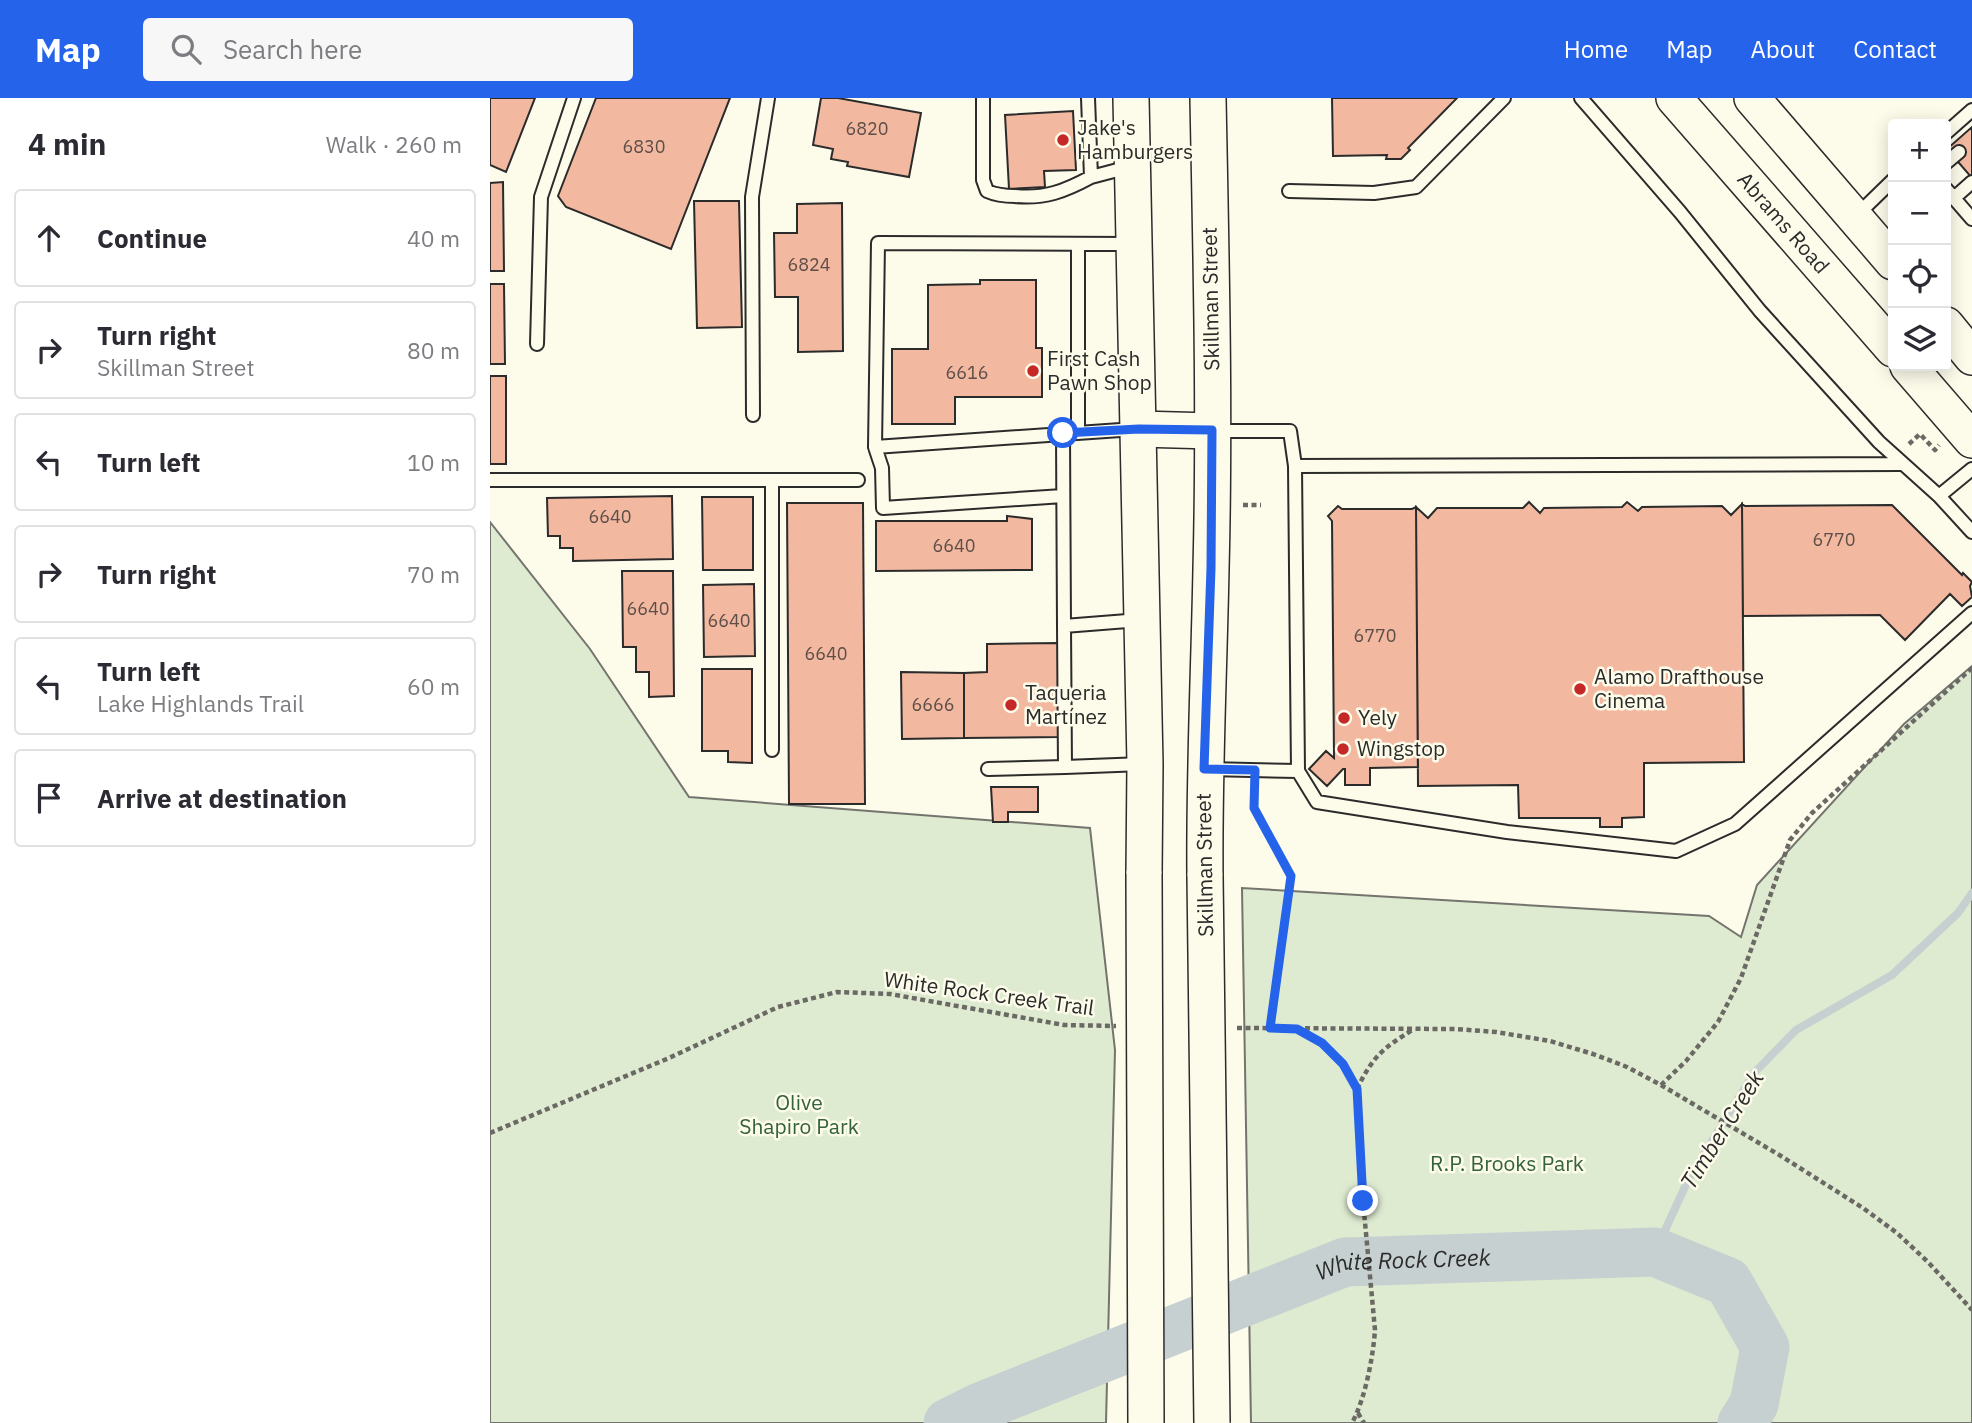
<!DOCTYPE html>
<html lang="en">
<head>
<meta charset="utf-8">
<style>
	body { margin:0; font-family:"IBM Plex Sans",sans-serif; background:#f7f7f7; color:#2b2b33 }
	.controls { position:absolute; right:21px; top:21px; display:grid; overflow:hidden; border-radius:7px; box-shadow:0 4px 18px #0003 }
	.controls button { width:63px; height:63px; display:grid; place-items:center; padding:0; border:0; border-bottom:2px solid #e1e1e2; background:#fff; color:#2b2b33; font:35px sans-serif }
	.stop { position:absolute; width:21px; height:21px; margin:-16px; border:5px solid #2563eb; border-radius:50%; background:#fff }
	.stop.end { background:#2563eb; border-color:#fff; box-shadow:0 2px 7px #0008 }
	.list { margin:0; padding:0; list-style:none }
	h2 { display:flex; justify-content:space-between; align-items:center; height:91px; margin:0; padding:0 28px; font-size:30px }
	h2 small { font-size:23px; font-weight:400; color:#7c7c81 }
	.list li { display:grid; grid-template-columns:46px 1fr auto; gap:21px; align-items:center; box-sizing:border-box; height:98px; margin:0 14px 14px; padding:0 14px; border:2px solid #e1e1e2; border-radius:7px }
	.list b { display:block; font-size:26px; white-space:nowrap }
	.list p { margin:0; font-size:23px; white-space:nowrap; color:#7c7c81 }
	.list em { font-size:23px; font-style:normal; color:#7c7c81 }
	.icon { flex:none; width:38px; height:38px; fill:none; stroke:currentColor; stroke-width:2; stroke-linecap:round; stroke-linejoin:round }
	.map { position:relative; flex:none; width:1482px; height:1325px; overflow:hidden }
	header { display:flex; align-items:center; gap:42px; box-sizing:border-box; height:98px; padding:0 35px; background:#2563eb; color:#fff }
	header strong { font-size:33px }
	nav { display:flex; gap:38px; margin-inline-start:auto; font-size:24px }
	.search { width:490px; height:63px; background:#f7f7f7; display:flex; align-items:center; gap:18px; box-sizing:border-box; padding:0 24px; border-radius:7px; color:#7c7c81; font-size:26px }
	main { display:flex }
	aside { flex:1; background:#fff }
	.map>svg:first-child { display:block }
	.green { fill:#deebd1; stroke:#74746e; stroke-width:2 }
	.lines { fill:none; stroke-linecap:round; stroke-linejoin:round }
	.stream { stroke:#c7d0d0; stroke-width:8 }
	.river { stroke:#c7d0d0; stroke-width:49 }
	.building { fill:#f2b8a0; stroke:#2b2b2b; stroke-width:2 }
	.service-casing { stroke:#2b2b2b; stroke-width:16 }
	.secondary-casing { stroke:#2b2b2b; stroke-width:38 }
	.path { stroke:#6a6964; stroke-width:4.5; stroke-dasharray:5 3.5; stroke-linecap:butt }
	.service { stroke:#fdfbea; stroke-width:12 }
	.secondary { stroke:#fdfbea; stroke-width:35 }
	.secondary-bridge-casing { stroke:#2b2b2b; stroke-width:38; stroke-linecap:butt }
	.secondary-bridge { stroke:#fdfbea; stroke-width:35 }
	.route { stroke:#2563eb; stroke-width:9 }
	.poi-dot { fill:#c62828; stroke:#fdfbea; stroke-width:2.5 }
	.labels { text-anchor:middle; stroke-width:5; stroke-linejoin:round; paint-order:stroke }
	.number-label { font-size:18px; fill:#5d4e48 }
	.poi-label { font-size:21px; fill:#2b2b2b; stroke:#fdfbea; text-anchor:start }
	.street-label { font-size:21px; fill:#2b2b2b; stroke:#fdfbea }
	.park-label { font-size:21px; fill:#34623c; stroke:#fdfbea }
	.water-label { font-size:23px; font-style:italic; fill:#2b2b2b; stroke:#fdfbea }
</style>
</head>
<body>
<header>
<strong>Map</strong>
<div class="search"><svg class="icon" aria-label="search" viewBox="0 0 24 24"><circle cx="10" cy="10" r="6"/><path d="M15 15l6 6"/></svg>Search here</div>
<nav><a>Home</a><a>Map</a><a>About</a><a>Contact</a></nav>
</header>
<main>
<aside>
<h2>4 min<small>Walk · 260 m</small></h2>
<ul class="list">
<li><svg class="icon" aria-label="ahead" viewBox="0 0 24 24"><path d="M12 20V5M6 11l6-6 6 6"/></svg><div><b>Continue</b></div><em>40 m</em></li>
<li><svg class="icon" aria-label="right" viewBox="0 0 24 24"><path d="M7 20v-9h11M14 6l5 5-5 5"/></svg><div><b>Turn right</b><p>Skillman Street</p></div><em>80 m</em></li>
<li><svg class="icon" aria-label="left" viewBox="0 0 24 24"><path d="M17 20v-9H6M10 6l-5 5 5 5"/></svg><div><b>Turn left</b></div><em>10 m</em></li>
<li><svg class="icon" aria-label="right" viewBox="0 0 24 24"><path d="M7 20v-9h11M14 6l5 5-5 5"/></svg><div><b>Turn right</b></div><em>70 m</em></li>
<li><svg class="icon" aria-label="left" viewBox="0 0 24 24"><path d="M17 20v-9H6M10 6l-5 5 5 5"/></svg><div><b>Turn left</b><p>Lake Highlands Trail</p></div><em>60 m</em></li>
<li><svg class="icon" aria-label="arrive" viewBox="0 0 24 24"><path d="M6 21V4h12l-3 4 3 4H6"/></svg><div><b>Arrive at destination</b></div></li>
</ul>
</aside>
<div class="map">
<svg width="1482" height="1325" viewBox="0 0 1482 1325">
	<rect width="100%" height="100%" fill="#fdfbea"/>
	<path class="green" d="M0 424 100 551 199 699 600 730 625 952 616 1325H0Z
		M1482 568V1325H761L752 790 1219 818 1251 839 1267 787 1414 626Z"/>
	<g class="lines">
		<path class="stream" d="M1165 1154 1199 1080 1264 975 1306 932 1402 877 1468 815 1482 795"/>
		<path class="river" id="s1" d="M458 1325 490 1309 855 1164 1165 1154 1238 1184 1275 1249 1264 1306 1252 1325"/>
	</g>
	<path class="building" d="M0 0H45L16 74 0 67Z
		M106 0H240L181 151 76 109 68 98Z
		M331 0H348L431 15 419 79 357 68 358 64 341 61 343 51 323 47Z
		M842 0H967L918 50 920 52 911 61H896L897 57 843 58Z
		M583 13 586 72 554 73 555 89 519 91 515 17Z
		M1482 29V80L1457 51Z
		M13 84 14 173H0V85Z
		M204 103H249L252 229 207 230Z
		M352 105 353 253 308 254V199H285L284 135H307V106Z
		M490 182H546V250H552V299H465V326H402V251H438V187L490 186Z
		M0 186H14L15 266H0Z
		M0 278H16V366H0Z
		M182 398 183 461 83 463V450H70V438H58L57 400Z
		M212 399H263V472H213Z
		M1039 404 1050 415 1054 410 1132 409 1137 404 1148 413 1152 409 1232 408 1241 417 1252 406 1254 664 1154 665V719L1132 720V729H1110V720H1029L1028 687 928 688 926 409 938 420 947 410H1033Z
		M297 405H373L375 706H299Z
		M1252 406 1255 408 1402 407 1472 477 1473 475 1482 484 1480 488 1482 499 1472 508 1460 496 1415 542 1390 517 1253 518Z
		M848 408 852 411H922L926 409 928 669 880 670V687H855V671H853L837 688 819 671 836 653 844 660 842 423 838 418Z
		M517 418 542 421V472L386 473V423H517Z
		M132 473H183L184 598 159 599V574H146V549H133Z
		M264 486 265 558 214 559 213 487Z
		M569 545V639L474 640V575L497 574V546Z
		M212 571H262V665L238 664V653H212Z
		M411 574 474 575V640L412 641Z
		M501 689H548V714H518V724H503Z"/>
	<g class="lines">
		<defs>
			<path id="service" d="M493 0V82L497 93C506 97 515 98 525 98 555 101 575 93 601 79
				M598 0 601 79 639 69
				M1091 0 1190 114 1270 213 1389 344 1449 398 1482 434
				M1456 35 1482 12
				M1456 65 1469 54
				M1456 91 1482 121
				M799 93 884 95 926 89 1014 0
				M1464 100 1482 84
				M1366 118 1403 82
				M641 146 388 145 385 349 645 331
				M47 246 51 99 84 0
				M263 317 262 99 278 0
				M573 335 574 528 650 522
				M588 335V146
				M385 349 392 370 393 410 573 398
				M805 368 1410 366
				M0 382H368
				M282 383V652
				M1449 398 1482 371
				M574 528 575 669 653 666
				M498 671 575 669
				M718 671 808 673 805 368 800 333H723
				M808 673 827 704 1017 734 1186 753 1245 726 1482 515"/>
			<g id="secondary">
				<path d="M641 0 655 666 654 776"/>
				<path id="s2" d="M1184 0 1403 251"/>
				<path d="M1262 0 1403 164"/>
				<path d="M1456 227 1482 259"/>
				<path d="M1418 268 1482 342"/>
				<path d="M649 331 722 333"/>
				<path d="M715 778C714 675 719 573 721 471 725 314 721 157 718 0"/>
			</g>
		</defs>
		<use href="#service" class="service-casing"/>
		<use href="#secondary" class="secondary-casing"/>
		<path class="path" d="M1419 346 1430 336 1445 352 1449 347
			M753 407H771
			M764 690V710L801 778 780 930
			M747 930 966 931 1006 934 1060 943 1103 956 1137 969 1171 987 1291 1058 1373 1110 1407 1135 1438 1164 1482 1212
			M808 931 832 945 853 966 867 991 873 1103 885 1232C883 1260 875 1301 862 1325
			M1171 987 1196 963 1228 924 1251 880 1300 742 1322 715 1482 570
			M867 991C883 958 893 950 924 931
			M0 1035 179 960 288 909 347 894 400 896 574 927 626 928
			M868 1315 874 1325"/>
		<use href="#service" class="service"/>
		<use href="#secondary" class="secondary"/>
		<defs>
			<path id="secondary-bridge" d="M654 776 656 1325
				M715 778 722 1325"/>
		</defs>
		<use href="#secondary-bridge" class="secondary-bridge-casing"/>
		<use href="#secondary-bridge" class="secondary-bridge"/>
	</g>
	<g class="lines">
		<path class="route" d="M573 335 649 331 722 332 721 470 714 671 765 672 764 710 801 778 780 930 807 931 832 945 853 966 867 991 873 1103"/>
	</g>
	<g class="poi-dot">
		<circle cx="573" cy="42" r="7"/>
		<circle cx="543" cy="273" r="7"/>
		<circle cx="1090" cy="591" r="7"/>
		<circle cx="521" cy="607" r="7"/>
		<circle cx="854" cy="620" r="7"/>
		<circle cx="853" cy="651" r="7"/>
	</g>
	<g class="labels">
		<g class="number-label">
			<text x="377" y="37">6820</text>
			<text x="154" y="55">6830</text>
			<text x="319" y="173">6824</text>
			<text x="477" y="281">6616</text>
			<text x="120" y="425">6640</text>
			<text x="1344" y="448">6770</text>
			<text x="464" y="454">6640</text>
			<text x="158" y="517">6640</text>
			<text x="239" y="529">6640</text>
			<text x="885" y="544">6770</text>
			<text x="336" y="562">6640</text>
			<text x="443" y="613">6666</text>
		</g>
		<g class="poi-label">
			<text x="587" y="37">Jake's<tspan x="587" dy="24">Hamburgers</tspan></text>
			<text x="557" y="268">First Cash<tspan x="557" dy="24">Pawn Shop</tspan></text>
			<text x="1104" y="586">Alamo Drafthouse<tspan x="1104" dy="24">Cinema</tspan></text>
			<text x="535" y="602">Taqueria<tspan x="535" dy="24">Martínez</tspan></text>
			<text x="868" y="627">Yely</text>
			<text x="867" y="658">Wingstop</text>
		</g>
		<g class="street-label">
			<text dy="7" stroke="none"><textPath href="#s2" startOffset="166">Abrams Road</textPath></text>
			<text transform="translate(721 201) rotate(-91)" y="7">Skillman Street</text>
			<text transform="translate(715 767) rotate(-91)" y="7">Skillman Street</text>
			<text transform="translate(499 896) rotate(8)" y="7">White Rock Creek Trail</text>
		</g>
		<g class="park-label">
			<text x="309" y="1012">Olive<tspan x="309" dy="24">Shapiro Park</tspan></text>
			<text x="1017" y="1073">R.P. Brooks Park</text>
		</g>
		<g class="water-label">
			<text transform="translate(1232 1032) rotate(-58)" y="8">Timber Creek</text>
			<text dy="8" stroke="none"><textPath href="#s1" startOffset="486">White Rock Creek</textPath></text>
		</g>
	</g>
</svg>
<div class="controls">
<button>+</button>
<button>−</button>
<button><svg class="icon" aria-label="locate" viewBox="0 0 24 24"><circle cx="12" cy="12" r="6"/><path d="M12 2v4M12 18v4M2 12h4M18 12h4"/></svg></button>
<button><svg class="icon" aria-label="layers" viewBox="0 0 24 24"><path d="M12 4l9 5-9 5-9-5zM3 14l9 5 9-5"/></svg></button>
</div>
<div class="stop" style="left:573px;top:335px"></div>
<div class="stop end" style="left:873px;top:1103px"></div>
</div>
</main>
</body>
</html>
